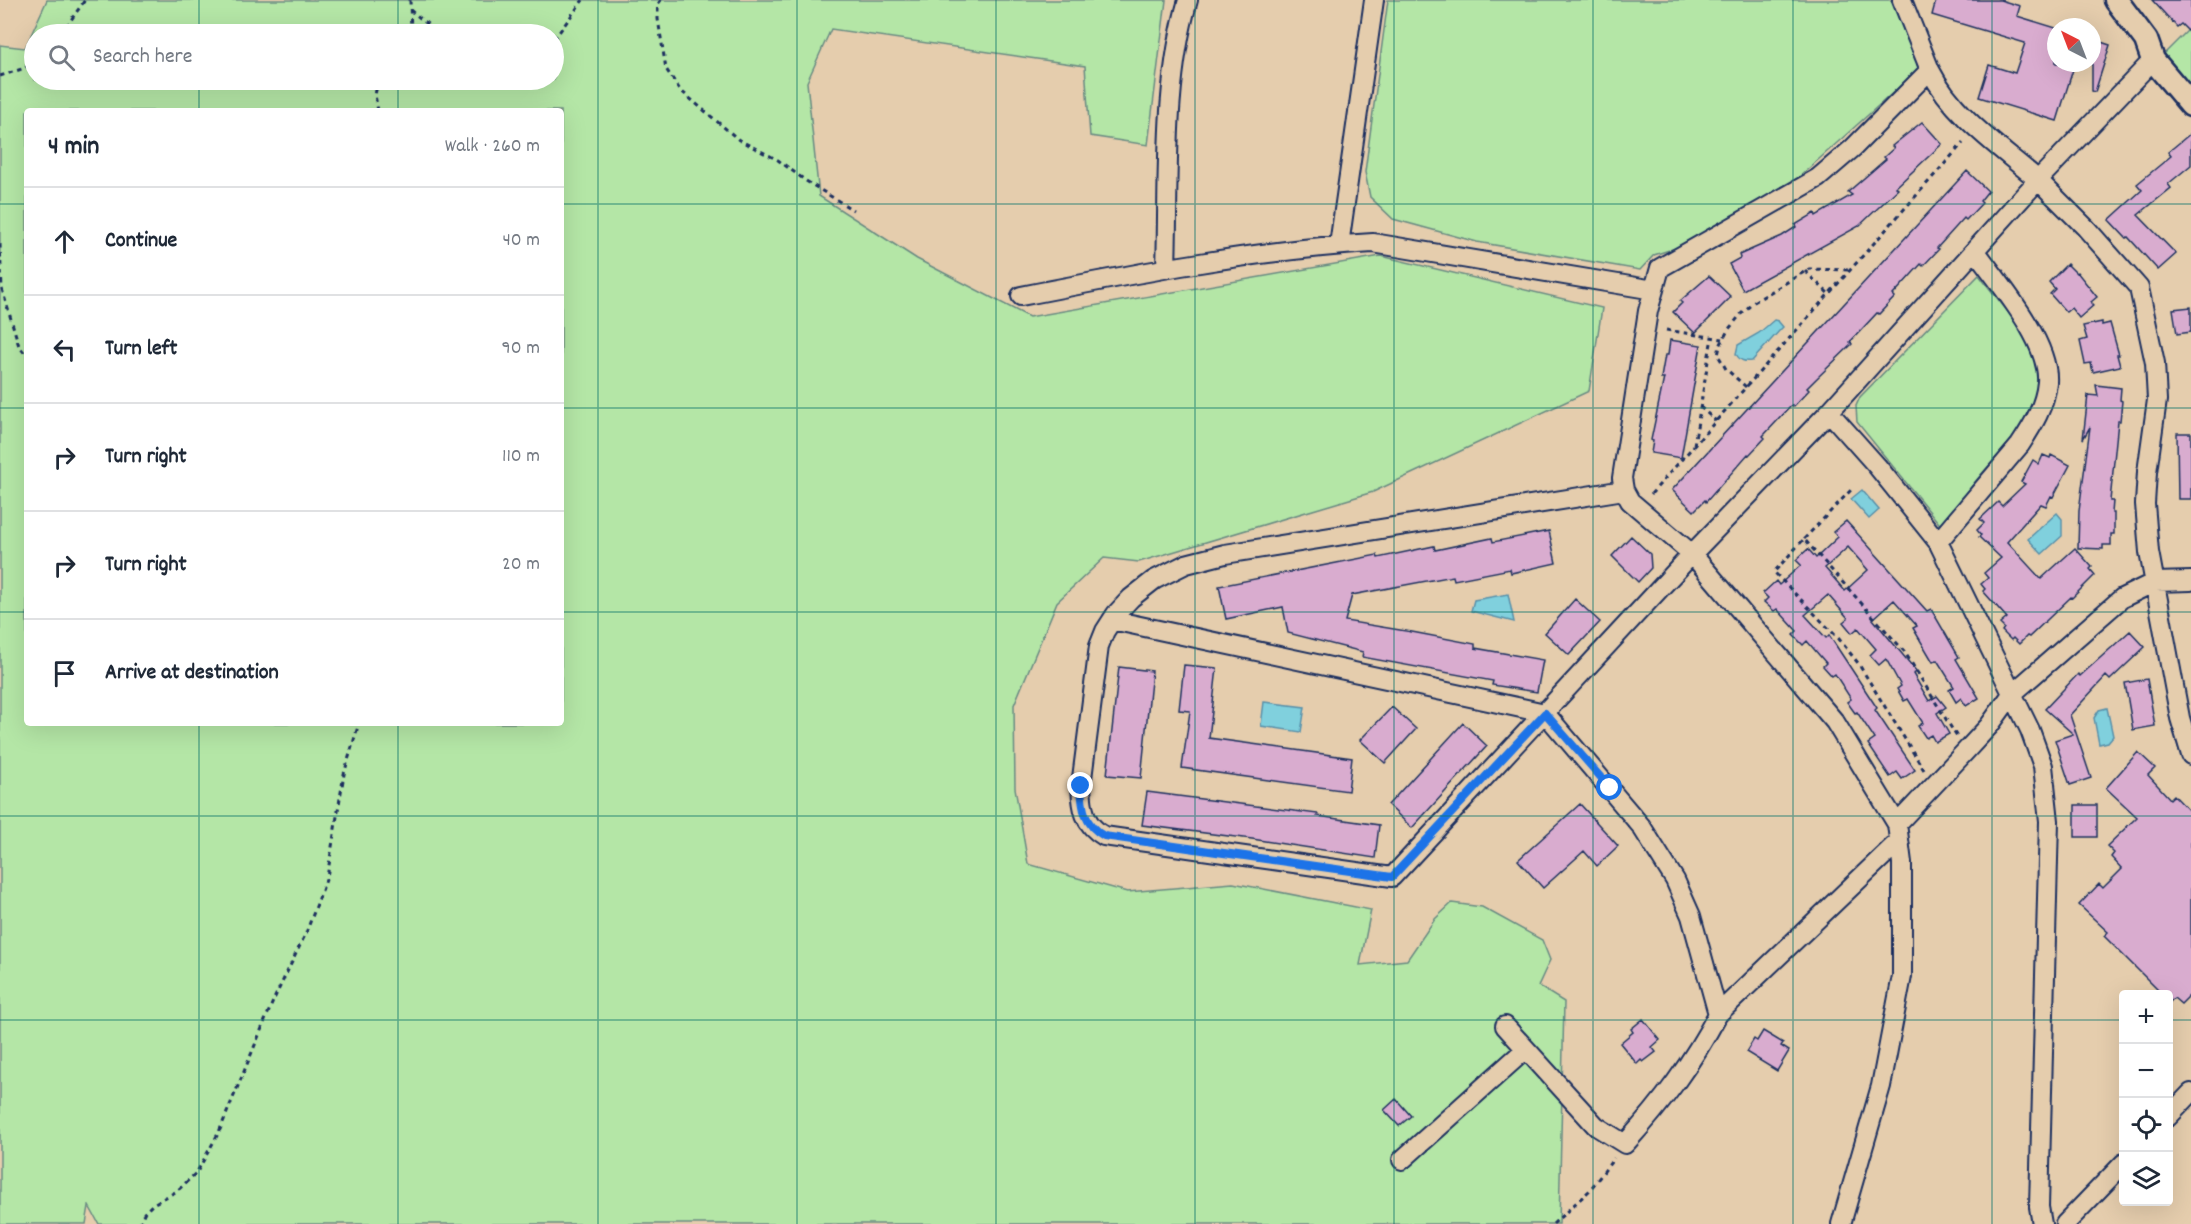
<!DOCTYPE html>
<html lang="en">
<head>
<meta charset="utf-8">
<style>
	body { margin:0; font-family:Dekko,sans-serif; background:#f6f6f7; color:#1f2937 }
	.controls { position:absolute; right:18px; bottom:18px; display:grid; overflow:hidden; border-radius:6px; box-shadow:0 6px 24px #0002 }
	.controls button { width:54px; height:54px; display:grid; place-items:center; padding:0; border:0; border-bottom:2px solid #e0e1e3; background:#fff; color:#1f2937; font:30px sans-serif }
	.compass { position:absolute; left:2047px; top:18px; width:54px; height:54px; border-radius:50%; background:#fff; box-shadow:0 6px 24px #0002; rotate:318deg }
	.stop { position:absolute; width:18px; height:18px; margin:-14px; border:4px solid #1a73e8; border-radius:50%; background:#fff }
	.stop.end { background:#1a73e8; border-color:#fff; box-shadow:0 2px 6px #0008 }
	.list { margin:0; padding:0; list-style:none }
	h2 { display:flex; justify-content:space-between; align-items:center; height:78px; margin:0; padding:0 24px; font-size:26px }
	h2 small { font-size:20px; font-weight:400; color:#747a83 }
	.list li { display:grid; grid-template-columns:39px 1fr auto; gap:18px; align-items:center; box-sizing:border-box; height:108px; padding:0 24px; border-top:2px solid #e0e1e3 }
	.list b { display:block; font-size:22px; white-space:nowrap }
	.list em { font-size:20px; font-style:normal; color:#747a83 }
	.icon { flex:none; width:33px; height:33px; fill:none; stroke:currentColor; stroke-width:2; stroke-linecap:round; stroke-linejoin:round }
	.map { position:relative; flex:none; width:2191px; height:1224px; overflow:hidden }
	.search { position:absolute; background:#fff; box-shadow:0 6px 24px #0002; left:24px; top:24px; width:540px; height:66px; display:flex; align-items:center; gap:15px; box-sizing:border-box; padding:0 21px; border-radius:33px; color:#747a83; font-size:22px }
	.panel { position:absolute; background:#fff; box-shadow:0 6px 24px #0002; left:24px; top:108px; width:540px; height:618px; border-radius:6px }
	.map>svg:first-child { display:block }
	.green { fill:#b4e6a6; stroke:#688a82; stroke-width:1.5; fill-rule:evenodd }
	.water { fill:#80d0dd; stroke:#5890aa; stroke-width:1.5 }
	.building { fill:#d9accf; stroke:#1b2f5e; stroke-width:1.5; fill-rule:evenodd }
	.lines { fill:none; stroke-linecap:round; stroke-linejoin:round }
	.minor-casing { stroke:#1b2f5e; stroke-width:22 }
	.tertiary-casing { stroke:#1b2f5e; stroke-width:27 }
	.path { stroke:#1b2f5e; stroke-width:3; stroke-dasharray:4.5 4.5; stroke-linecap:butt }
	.minor { stroke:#e5cdad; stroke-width:18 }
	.tertiary { stroke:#e5cdad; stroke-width:22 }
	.route { stroke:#1a73e8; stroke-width:8 }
	.grid { fill:none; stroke:#0f766e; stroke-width:1.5; stroke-opacity:0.55 }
</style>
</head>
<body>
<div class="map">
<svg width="2191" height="1224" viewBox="0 0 2191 1224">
	<rect width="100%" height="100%" fill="#e5cdad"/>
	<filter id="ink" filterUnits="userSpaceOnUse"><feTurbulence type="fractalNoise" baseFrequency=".0167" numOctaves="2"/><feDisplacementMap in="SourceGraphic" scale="12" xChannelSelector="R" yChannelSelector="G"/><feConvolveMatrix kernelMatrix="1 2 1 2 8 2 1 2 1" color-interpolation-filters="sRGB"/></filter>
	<g filter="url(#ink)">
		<path class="green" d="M47 0H1166L1148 145 1090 136 1085 66 831 29 807 82 819 196 917 259 1029 317 1381 256 1602 308 1589 391 1373 492 1139 562 1104 558 1057 602 1014 705 1015 788 1028 864 1127 892 1233 883 1371 910 1360 965 1407 960 1435 919 1452 903 1482 907 1542 940 1550 960 1538 986 1564 1002 1559 1224H99L89 1206 86 1224H0V45L25 48ZM34 34H554V80H34ZM27 111H561V723H27Z
			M1388 0H1896L1914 45 1918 70 1798 178 1751 210 1685 245 1654 255 1640 270 1477 242 1393 219 1370 197 1365 172Z
			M2191 27V94L2160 58Z
			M1979 275C1997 299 2023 327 2033 355 2052 407 2004 446 1975 482 1963 497 1953 512 1942 527L1857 422 1856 406 1860 397Z"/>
		<path class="water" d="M1774 320 1778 321 1783 327 1780 330 1752 361C1744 362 1740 361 1736 354L1738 345 1759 333Z
			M1862 490 1879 510 1869 519 1851 499Z
			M2057 513 2062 519V536L2042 554 2028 539Z
			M1508 594 1514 622 1471 611 1474 600Z
			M1264 702 1305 707 1301 732 1261 726Z
			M2107 708 2113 736 2108 742 2099 744 2094 718 2099 710Z"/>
		<path class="building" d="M1936 0H2000L2020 6 2017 16 2056 28V63H2075L2057 121 1979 97 1989 65 2015 73 2025 43 1932 15Z
			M2152 0H2191V34L2181 24 2177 27Z
			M2092 39 2110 45 2095 92 2092 91Z
			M1922 122 1942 144 1896 187 1898 189 1859 226 1743 290 1729 264 1740 258 1739 255 1782 236 1796 227 1795 225 1815 213 1816 216 1852 195 1848 192 1886 159 1884 157 1894 148 1892 146Z
			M2191 133V165L2168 184 2171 188 2138 215 2176 254 2158 270 2128 237 2126 238 2109 220 2142 190 2137 184 2171 156 2168 152Z
			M1967 171 1988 191 1980 201 1982 203 1966 220 1964 218 1937 248 1939 249 1923 266 1921 264 1893 295 1895 297 1879 314 1877 313 1850 342 1852 344 1816 379 1807 388 1809 390 1793 407 1792 405 1763 436 1765 438 1749 455 1748 454 1706 502 1705 500 1694 511 1672 490Z
			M2067 264 2076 273 2077 272 2097 297 2091 302 2094 305 2079 318 2071 308 2066 312 2050 294 2055 289 2049 282Z
			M1709 276 1731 297 1695 333 1673 312 1682 303 1680 301Z
			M2191 307V332L2177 334 2173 309Z
			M2102 322V325L2110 323 2119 355H2117L2120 366 2093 372 2091 363 2085 364 2080 341 2087 339 2083 326Z
			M1670 340 1701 345 1681 458 1651 453 1653 441 1651 440 1664 378H1661L1665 355H1668Z
			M2096 385 2121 388 2120 400 2122 401 2120 421H2118L2110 501H2113L2112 513H2114V534H2111V545H2103V549L2078 548 2079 511 2090 427 2083 439 2088 395 2098 396Z
			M2177 433H2191V499H2178Z
			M2043 455 2050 458 2051 455 2070 465 2053 497 2051 496 2046 506 2041 504 2007 542 2041 579 2075 548 2092 567 2090 569 2095 575 2072 598 2071 597 2029 637 2027 636 2019 644 2013 638 2011 640 2002 631 2004 628 2000 624 2007 618 1983 591 1985 589 1981 584 1988 578 1984 573 2001 558 1979 537 1981 535 1977 530 1984 523 1980 519 1998 502 2002 506 2025 484 2021 482 2033 460 2039 464Z
			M1846 521 1927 611 1931 609 1959 657 1956 659 1979 698 1966 706 1961 698 1956 702 1949 690 1954 687 1937 660 1933 662 1913 628 1917 626 1894 600 1873 619 1917 672 1913 674 1929 701 1937 696 1946 707 1937 713 1949 734 1935 742 1931 735 1926 738 1918 726 1923 723 1908 699 1904 701 1897 689 1901 686 1886 659 1879 665 1870 655 1876 649 1858 628 1852 633 1843 622 1848 618 1828 595 1805 615 1826 638 1829 635 1877 708 1875 710 1915 770 1902 779 1897 772 1890 777 1868 744 1875 739 1857 712 1855 713 1847 702 1851 699 1835 674 1832 676 1823 666 1826 663 1807 641 1803 645 1793 635 1797 631 1777 609 1774 611 1764 602 1768 598 1763 593 1776 581 1779 585 1801 565 1796 560 1808 549 1816 558 1838 537 1833 532ZM1848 547 1868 570 1845 591 1825 568Z
			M1549 531 1556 563 1511 573 1510 569 1454 580 1453 576 1352 595 1345 621 1412 632 1475 644V648L1543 660 1537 692 1492 685 1493 681 1362 657 1363 652 1288 633 1283 607 1226 619 1219 586 1377 555 1378 558 1434 546 1435 550 1492 538 1493 542Z
			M1631 536 1650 554 1651 568 1638 582 1612 556Z
			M1575 599 1600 622 1569 655 1545 633Z
			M2130 631 2145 647 2110 680 2106 676 2070 715 2091 778 2070 785 2055 740 2073 734 2045 709 2078 674 2080 676Z
			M1184 665 1217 668 1209 738 1352 758 1348 791 1182 768 1190 711 1179 710Z
			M1119 667 1152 671 1141 778 1107 775Z
			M2147 679 2155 726 2133 730 2125 683Z
			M1392 707 1416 729 1385 763 1360 740Z
			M1463 723 1487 746 1412 828 1388 805Z
			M2138 752 2155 768 2148 775 2170 799 2174 795 2191 813V994L2181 1004 2174 998 2170 1002 2169 994H2163L2158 990 2104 936 2108 932 2079 905 2099 884 2103 888 2122 869 2111 857 2114 853 2107 846 2137 817 2106 788Z
			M1147 792 1318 814 1317 816 1379 825 1375 858 1252 839 1142 825Z
			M1580 804 1618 846 1597 866 1584 851 1543 888 1518 860Z
			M2075 805H2097V837H2075Z
			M1643 1019 1660 1040 1652 1047 1656 1052 1643 1062 1641 1060 1637 1064 1620 1043 1633 1032 1631 1029Z
			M1763 1031 1783 1043 1781 1046 1789 1051 1777 1071 1746 1052 1754 1039 1757 1041Z
			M1396 1099 1411 1116 1399 1126 1384 1110Z"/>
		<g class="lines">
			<defs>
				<path id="minor" d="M1902 0 1930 70 1853 148 1818 178 1660 268 1648 311 1622 478 1624 490 1630 501 1692 554 1829 412 1877 466 1938 542 2030 730 2043 766 2049 821 2039 1207 2042 1224
					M2153 60 2038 180 2086 228 2139 288 2155 363 2157 400 2147 472 2145 504 2149 552 2180 718 2191 755
					M1339 245 1374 0
					M1166 268C1169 179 1163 86 1188 0
					M1021 296C1138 273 1255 250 1373 243L1654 290
					M1829 412 2038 180C2001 148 1953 116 1930 70
					M1624 490 1225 554 1186 564 1154 580 1131 598 1116 614 1105 631 1099 646 1081 786C1082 808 1084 825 1104 836L1392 877 1692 554 1835 722 1897 824
					M1938 542 2020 445C2033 425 2045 406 2047 382 2050 342 1998 282 1975 250
					M1112 620 1545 713 1641 826 1675 880 1691 916 1718 1014 1899 841
					M1505 1026 1596 1126 1625 1144C1663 1102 1692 1063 1718 1014
					M2168 1117 2191 1093
					M1402 1160 1526 1049
					M1841 1224 1881 1086 1902 976V863L1897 824 1963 754 1989 726 2012 694 2122 598 2155 582 2191 581
					M2065 1224 2124 1163"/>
				<path id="tertiary" d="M2116 0 2146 40 2153 60 2191 105"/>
			</defs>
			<use href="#minor" class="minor-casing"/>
			<use href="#tertiary" class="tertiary-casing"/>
			<path class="path" d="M410 0 411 34
				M661 0 658 4V19L666 69 680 90 739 140 778 160 806 181 853 210
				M410 10 440 34
				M61 34 85 0
				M554 39 583 0
				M0 76 25 68 34 61
				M378 80 375 95 378 111
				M0 244 2 289 19 346 27 356
				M1805 271 1829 294
				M1666 330 1723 339
				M1746 387 1726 369 1718 355 1720 346 1728 330 1742 313 1754 302 1809 269 1851 270
				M1700 407 1716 421
				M1694 445 1712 337
				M1651 494 1963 143
				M1804 539 1853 488
				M1924 770 1858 663 1839 639 1774 572 1804 539 1904 651 1957 737
				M140 1224 144 1213 153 1204 177 1191 197 1172 219 1132 274 999 306 933 327 877 344 774 359 723
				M1553 1224 1589 1191 1614 1158"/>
			<use href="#minor" class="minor"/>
			<use href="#tertiary" class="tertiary"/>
		</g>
	</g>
	<g class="lines" filter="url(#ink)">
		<path class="route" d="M1081 786C1082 808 1084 825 1104 836L1392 877 1545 713 1610 788"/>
	</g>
	<path class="grid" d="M199 0V34M398 0V34M598 0V1224M797 0V1224M996 0V1224M1195 0V1224M1394 0V1224M1593 0V1224M1793 0V1224M1992 0V1224M199 80V111M398 80V111M0 204H27M561 204H2191M0 408H27M561 408H2191M0 612H27M561 612H2191M199 723V1224M398 723V1224M0 816H2191M0 1020H2124M2168 1020H2191"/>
</svg>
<div class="controls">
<button>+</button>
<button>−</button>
<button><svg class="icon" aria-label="locate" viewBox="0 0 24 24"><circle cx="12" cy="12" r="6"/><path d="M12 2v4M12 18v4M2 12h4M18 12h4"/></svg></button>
<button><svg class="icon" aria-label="layers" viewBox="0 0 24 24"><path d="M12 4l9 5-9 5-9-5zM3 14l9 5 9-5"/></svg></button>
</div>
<svg class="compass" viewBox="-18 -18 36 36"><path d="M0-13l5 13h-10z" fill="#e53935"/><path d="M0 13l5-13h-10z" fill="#747a83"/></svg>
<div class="stop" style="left:1610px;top:788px"></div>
<div class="stop end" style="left:1081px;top:786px"></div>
<div class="search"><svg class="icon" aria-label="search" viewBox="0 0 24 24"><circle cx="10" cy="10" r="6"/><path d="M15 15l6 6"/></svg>Search here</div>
<section class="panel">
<h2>4 min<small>Walk · 260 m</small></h2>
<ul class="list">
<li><svg class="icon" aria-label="ahead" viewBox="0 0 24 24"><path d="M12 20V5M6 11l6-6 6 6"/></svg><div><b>Continue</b></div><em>40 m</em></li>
<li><svg class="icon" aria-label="left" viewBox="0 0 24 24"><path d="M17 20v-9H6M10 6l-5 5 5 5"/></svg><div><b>Turn left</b></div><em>90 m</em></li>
<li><svg class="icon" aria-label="right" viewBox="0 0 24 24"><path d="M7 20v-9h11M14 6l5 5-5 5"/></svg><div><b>Turn right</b></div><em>110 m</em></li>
<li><svg class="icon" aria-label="right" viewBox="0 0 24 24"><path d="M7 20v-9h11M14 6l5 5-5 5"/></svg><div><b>Turn right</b></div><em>20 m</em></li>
<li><svg class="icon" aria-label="arrive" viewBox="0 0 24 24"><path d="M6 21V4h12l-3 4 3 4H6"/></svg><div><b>Arrive at destination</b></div></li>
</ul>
</section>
</div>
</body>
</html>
